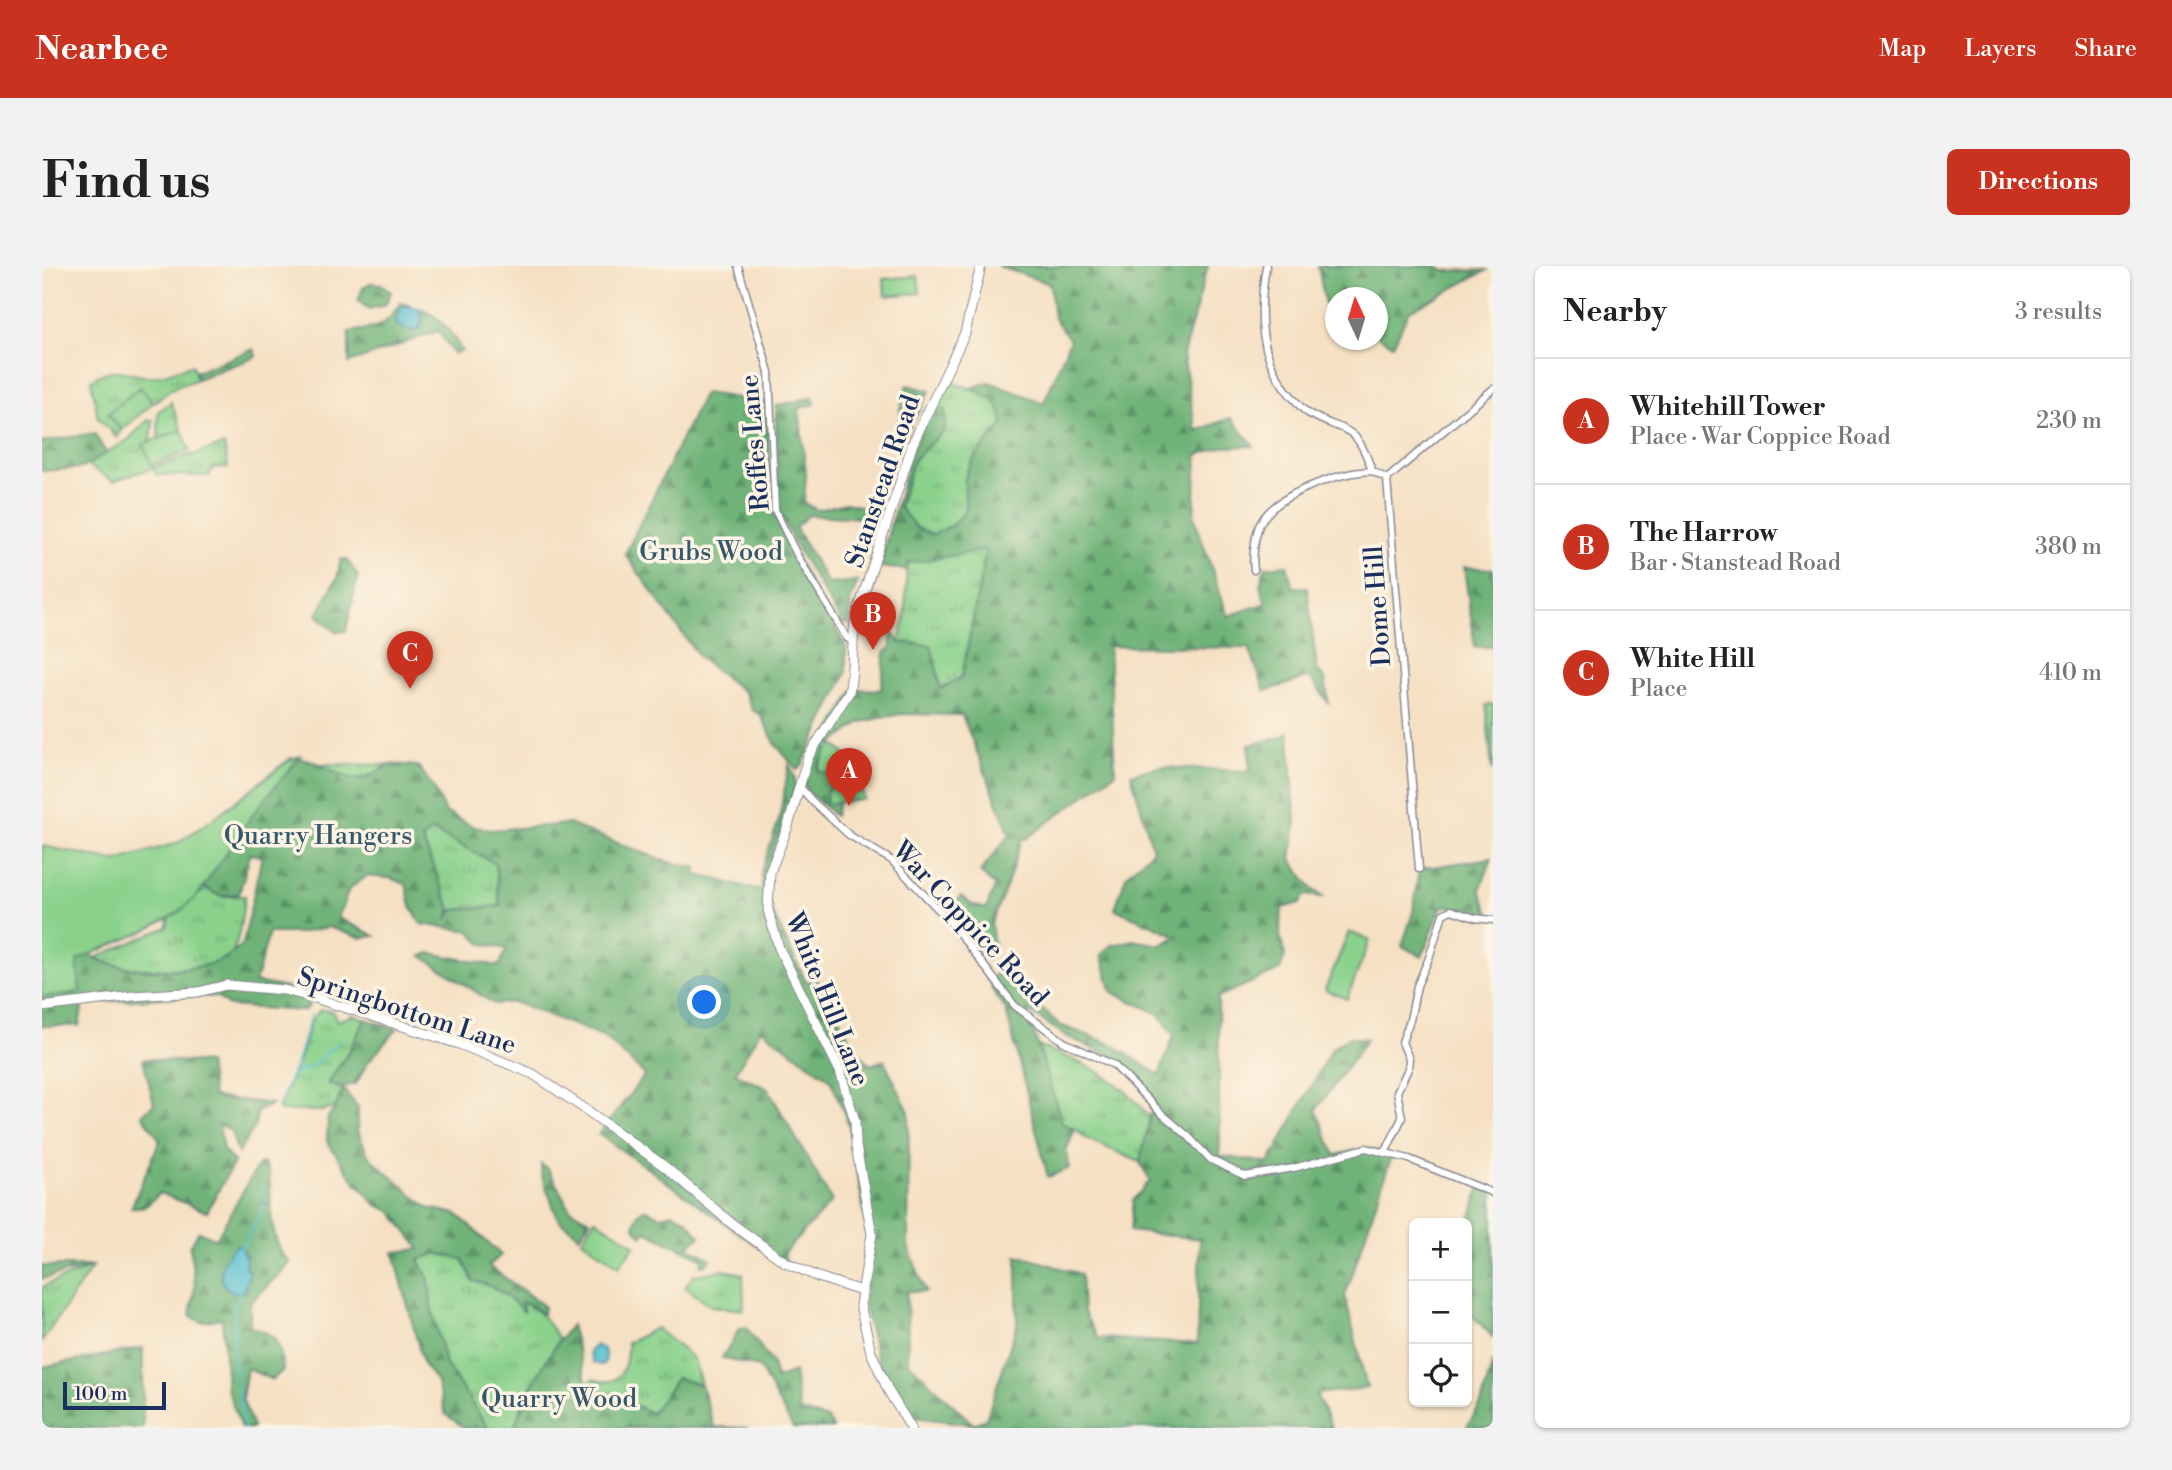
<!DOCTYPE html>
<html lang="en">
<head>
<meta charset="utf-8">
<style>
	body { margin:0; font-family:"Libre Bodoni",serif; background:#f2f2f2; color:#222 }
	.controls { position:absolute; right:21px; bottom:21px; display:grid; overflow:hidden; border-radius:10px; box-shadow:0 2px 5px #0004 }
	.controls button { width:63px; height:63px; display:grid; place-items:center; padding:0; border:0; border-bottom:2px solid #e0e0e0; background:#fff; color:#222; font:35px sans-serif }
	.compass { position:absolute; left:1283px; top:21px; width:63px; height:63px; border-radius:50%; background:#fff; box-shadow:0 2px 5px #0004; rotate:356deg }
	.scale { position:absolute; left:21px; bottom:18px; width:103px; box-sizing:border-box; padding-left:7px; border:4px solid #1b2f5e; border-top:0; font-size:19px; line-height:24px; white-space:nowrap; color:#1b2f5e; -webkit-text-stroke:5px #fcf5e5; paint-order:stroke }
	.you { position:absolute; left:663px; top:737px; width:24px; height:24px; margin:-18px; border:5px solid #fff; border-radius:50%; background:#1a73e8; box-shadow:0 0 0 10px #1a73e833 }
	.badge { display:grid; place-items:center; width:46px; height:46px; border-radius:50%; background:#c8321e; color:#fff; font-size:23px; font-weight:700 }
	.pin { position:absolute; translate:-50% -58px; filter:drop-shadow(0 2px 4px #0008) }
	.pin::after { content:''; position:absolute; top:37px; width:24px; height:21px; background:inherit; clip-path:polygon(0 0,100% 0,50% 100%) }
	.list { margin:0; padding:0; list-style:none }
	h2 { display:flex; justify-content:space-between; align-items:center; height:91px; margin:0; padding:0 28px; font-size:30px }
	h2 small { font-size:23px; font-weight:400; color:#767676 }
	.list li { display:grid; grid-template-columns:46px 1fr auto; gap:21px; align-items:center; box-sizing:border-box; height:126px; padding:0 28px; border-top:2px solid #e0e0e0 }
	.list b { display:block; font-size:26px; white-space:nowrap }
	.list p { margin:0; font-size:23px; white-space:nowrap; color:#767676 }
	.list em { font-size:23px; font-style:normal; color:#767676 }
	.icon { flex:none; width:38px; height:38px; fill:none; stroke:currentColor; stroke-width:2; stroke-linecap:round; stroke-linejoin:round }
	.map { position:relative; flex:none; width:1451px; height:1162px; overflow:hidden; border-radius:10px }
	header { display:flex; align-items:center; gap:42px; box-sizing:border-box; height:98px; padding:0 35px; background:#c8321e; color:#fff }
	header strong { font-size:33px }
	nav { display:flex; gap:38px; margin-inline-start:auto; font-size:24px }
	.intro { display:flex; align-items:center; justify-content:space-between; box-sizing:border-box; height:168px; padding:0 42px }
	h1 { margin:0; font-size:49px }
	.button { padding:18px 32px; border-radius:10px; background:#c8321e; color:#fff; font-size:24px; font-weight:700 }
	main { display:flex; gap:42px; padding:0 42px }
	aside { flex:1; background:#fff; border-radius:10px; box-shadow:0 2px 5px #0004 }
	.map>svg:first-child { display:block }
	.grass { fill:url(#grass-tufts); stroke:#528075; stroke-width:2 }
	.forest { fill:url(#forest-firs); stroke:#45716b; stroke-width:2; fill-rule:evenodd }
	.park { fill:#8ad18c; stroke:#528075; stroke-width:2 }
	.water { fill:#57c1d2; stroke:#397898; stroke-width:2 }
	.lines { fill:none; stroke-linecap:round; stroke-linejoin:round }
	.stream { stroke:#57c1d2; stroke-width:2 }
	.street-casing { stroke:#888890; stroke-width:9 }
	.secondary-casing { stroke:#888890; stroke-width:11 }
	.street { stroke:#fff; stroke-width:6 }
	.secondary { stroke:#fff; stroke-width:9 }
	.labels { text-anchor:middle; stroke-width:7; stroke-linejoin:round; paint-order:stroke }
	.street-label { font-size:26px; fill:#1b2f5e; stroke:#fcf5e5 }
	.park-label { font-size:26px; fill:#37586a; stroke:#fcf5e5 }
</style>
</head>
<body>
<header>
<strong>Nearbee</strong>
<nav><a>Map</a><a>Layers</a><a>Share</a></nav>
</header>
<div class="intro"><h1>Find us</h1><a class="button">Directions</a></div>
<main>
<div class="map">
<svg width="1451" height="1162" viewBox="0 0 1451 1162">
	<defs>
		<pattern id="grass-tufts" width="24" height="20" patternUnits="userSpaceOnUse" patternTransform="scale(1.75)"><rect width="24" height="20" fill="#8ad18c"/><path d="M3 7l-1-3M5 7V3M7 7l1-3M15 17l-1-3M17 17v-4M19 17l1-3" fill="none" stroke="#70aa76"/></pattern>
		<pattern id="forest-firs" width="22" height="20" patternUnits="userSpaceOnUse" patternTransform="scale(1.75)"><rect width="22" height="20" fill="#6fb378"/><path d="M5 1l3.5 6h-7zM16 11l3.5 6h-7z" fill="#5a9266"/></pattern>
	</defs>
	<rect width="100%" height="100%" fill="#fcf5e5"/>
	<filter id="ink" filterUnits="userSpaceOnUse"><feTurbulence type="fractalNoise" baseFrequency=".0143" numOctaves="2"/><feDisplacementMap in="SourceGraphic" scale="14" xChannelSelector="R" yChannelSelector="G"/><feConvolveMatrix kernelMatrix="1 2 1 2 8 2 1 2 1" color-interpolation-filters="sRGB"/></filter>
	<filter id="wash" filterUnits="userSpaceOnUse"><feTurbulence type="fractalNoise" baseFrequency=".00686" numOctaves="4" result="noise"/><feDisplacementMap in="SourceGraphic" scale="28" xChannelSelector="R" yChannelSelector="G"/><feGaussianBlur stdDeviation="1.57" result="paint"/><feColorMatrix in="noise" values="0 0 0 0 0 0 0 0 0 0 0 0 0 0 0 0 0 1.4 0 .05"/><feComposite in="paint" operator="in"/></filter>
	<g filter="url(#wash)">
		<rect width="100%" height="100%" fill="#f5e0c3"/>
		<path class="grass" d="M150 99 155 113 130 123 111 137 98 121 66 148 80 164 75 172 56 152 49 114C79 94 86 113 112 110 124 109 138 102 150 99Z
			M907 116C923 121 950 126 959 142 961 147 961 154 961 159L945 176 923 230 924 245 909 260 891 269 874 262 857 241 872 193 903 164 895 134Z
			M129 136 140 164 116 173V146Z
			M106 154H111L109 175 101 179 111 201 182 179 186 201 171 202 167 210 114 209 111 202 71 215 45 199 87 173Z
			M944 283 920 411 899 423 857 376 863 353 865 297Z
			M1451 438V504H1450L1444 439Z
			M782 476C810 482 815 510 822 533L785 538 784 526 774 505 785 484Z
			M278 498 350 499C318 515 310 519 278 498Z
			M389 564 453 596 458 640 409 644 380 573Z
			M165 623 178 630H203C200 645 198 676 189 688 176 705 104 705 84 701 73 699 63 695 53 692L125 661 130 645Z
			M278 744 291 745 295 755 312 749 323 753 308 784 286 817 301 823 294 841 280 845H239L237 842 257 793 269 755Z
			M996 780C1043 797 1077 811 1109 853L1098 896 1045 873 1033 863 1020 858Z
			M393 987 421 993 431 1015C453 1019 465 1029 480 1044L478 1036C498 1043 506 1056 517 1074L484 1129 472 1162H446L403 1097 389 1040 387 1014 376 994Z
			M51 1000 0 1075V1021Z
			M682 1004 701 1008 702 1044 669 1040 643 1021 652 1009Z
			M614 1062 652 1093 659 1119 635 1112 610 1148 545 1118 551 1113C578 1123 586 1101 585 1077Z"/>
		<path class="forest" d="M956 0H1166L1141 89 1154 165 1189 152 1212 180 1180 181 1155 189 1152 251 1186 350 1224 337 1218 320 1223 301 1245 299 1251 321H1265L1275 404 1283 413 1287 438 1268 411 1223 425 1207 382 1067 380 1073 507 984 573 980 572 965 619 949 658 952 679 946 694 926 669 903 646 919 630 929 638 944 643 953 620 938 606 968 568 920 449 859 448 819 456 790 478 783 477 785 484 775 505 799 510 784 526 785 538 796 536 793 550 766 526 762 519 772 489 782 476 812 423 839 424 843 385 848 384 850 366 857 376 889 379 899 423 920 411 944 284 866 297 865 304 837 301 869 186 895 134 903 146V164L872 193 857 241 874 262 891 269 909 260 924 245C923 233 921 216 925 205 931 190 950 171 961 159 959 135 950 133 930 122L947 116 1002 137 1028 74 1012 52 1008 18Z
			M1276 0H1396L1401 5 1446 4 1367 45 1351 79 1336 70V32H1294L1293 44 1283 38Z
			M328 17 339 18 349 26 343 39 327 43 316 35 321 22Z
			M358 37C395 46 401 54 420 85L412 88 396 65 307 97V66C334 62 344 62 358 37Z
			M212 83 214 91 155 113 153 106Z
			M865 119 888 125 861 174 858 143Z
			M662 127 725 136 730 244 773 327 804 380V408L760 499 755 504 734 479 718 448 710 444 703 427 658 392 583 288Z
			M771 131 773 138 757 142 764 207 762 237 775 244 804 237 837 245 839 253 767 249 753 261 786 318 816 315 808 335 807 358H801L759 289 736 245 734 140Z
			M52 167 64 187 40 202 0 205V176Z
			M299 293 305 294 316 310 304 365 294 366 275 349 295 312Z
			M1422 301 1451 303V381H1433Z
			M1247 466 1254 558 1249 593 1270 623 1281 631 1263 629 1258 637 1240 642 1238 669 1243 690 1238 704 1176 731 1178 890 1227 897 1290 782 1307 771 1325 773 1274 844 1293 889 1324 882 1350 889 1303 1030 1325 1122 1274 1128 1290 1162H935L930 1158 871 1151 835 1093 822 1040 826 978 824 958 807 860 789 814 719 763 693 807 726 823 790 935 742 987 745 1001 557 868 603 809 563 771 472 736 452 738 380 690 388 687 457 700 465 683 438 677 428 665 379 658 369 640 364 618 347 612 325 610 307 623 296 652 333 670 318 672 286 661 258 667H227L213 716 266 726 267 740 262 745 187 740 175 731 157 730 41 737 37 760H0V684L40 680C44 684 48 689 52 691 80 709 150 707 179 694 187 691 194 684 201 678L220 590 208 588 197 628 178 630 149 615 171 553 249 492C280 490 287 512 318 513 329 513 338 503 348 499 356 497 368 500 376 500L391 521 403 546 430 560 450 564 527 558 622 595 655 602V609L721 625 719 606 737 554 747 499C749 504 753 509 753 514 752 552 723 585 723 623 722 635 757 700 764 716L777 715 814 784 828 799 842 794 867 846 866 980 884 1026 865 1025 866 1096 931 1158 944 1153 975 1059V989L1039 1008 1041 1045 1056 1072 1155 1078 1158 973 1088 965 1091 934 1108 915 1098 896 1112 833 1075 794 1024 770 985 744 1020 857 1033 863 1024 885 1028 902 1006 911 964 744 949 722 954 704 977 720 978 724 1018 759 1071 779 1117 809 1132 769 1117 748 1070 726 1059 689 1068 680 1091 674 1119 679 1135 670 1073 643 1084 610 1111 584 1089 508 1116 501 1208 505 1207 479 1239 471ZM389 564 453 597 458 640 412 644 404 654 409 644 380 573Z
			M1450 592 1438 624 1448 650C1431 649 1416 640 1400 640L1380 691 1360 680 1371 646 1377 603Z
			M323 753 355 763 325 797 315 817 297 822 286 817 308 784Z
			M101 793 166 797 171 831 232 838 215 845 213 860 196 887 189 865 177 858 181 884 192 896 165 946 118 927 104 940 89 942 118 874 100 849 112 838Z
			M301 823 316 841 315 864 327 891 386 942 415 948 459 989 447 1000 502 1040 501 1048 489 1040 479 1036 482 1046C466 1030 454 1019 431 1015L421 993 393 987 377 994 387 1014 389 1040 403 1097 446 1162H423L404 1149 394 1114 381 1098 352 986 378 983 349 945 334 939 310 912 285 875 286 851 294 841Z
			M222 897C228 905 227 914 228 924 229 950 229 977 248 997L208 1037V1061C237 1069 237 1076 241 1104L230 1114 205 1102 200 1132 211 1162H199L185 1122 180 1052 159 1056 148 1049 153 1021 148 980 157 965 174 973 216 899Z
			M499 898 506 903 528 943 548 954 538 970 516 953 500 910Z
			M1438 921 1451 927V1071L1425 1044V963Z
			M602 943 618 950 631 947 644 953 658 970 646 980 669 993 663 999H659L661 993 604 965 600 970 592 960 596 948Z
			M0 1000H51L0 1013Z
			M529 1059 545 1118 610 1147 635 1112 659 1119 672 1161 707 1162H472C486 1125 504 1090 529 1059Z
			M704 1061 730 1097 734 1113 752 1106 757 1145 786 1153 791 1162H751L717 1101 680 1092 698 1062Z
			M101 1082V1162H0V1101Z
			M1451 1096V1162H1424L1439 1138Z"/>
		<path class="park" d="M876 10 878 27 843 30 842 13Z
			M98 121 111 137 80 164 66 148Z
			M140 164 148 185 109 199 101 178Z
			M258 490 210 549 155 630 136 647 103 665 35 694 38 726 0 731V580L74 595 135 577 171 553 249 493Z
			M1307 666 1328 674 1305 733 1283 724Z
			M553 953 593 979 577 1000 540 974Z"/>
		<path class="water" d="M364 40 376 42 380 46 379 59 374 64H365L355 59 354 54 359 42Z
			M196 979 200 982V986L204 992 203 1002 208 1005 202 1023 197 1027C169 1024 178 989 196 979Z
			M554 1079 562 1084 564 1093 561 1099 551 1097 547 1086Z"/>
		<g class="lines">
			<path class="stream" d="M252 807 269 801 299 774
				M236 841 255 796 269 749
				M199 982 220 945 221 921
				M197 1025V1033L192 1040V1097L202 1162"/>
		</g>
	</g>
	<g filter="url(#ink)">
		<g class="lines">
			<defs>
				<path id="street" d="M696 0 727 106 733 244 756 291 805 372 811 376
					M1224 0C1216 49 1216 93 1251 132 1256 137 1260 144 1266 147 1304 169 1313 154 1330 205L1345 213
					M1212 304C1210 293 1213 266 1219 256 1236 227 1298 206 1330 205
					M757 520 771 536 807 569 849 594 910 658 973 740 1022 776 1072 799 1119 847 1146 870 1169 894 1203 910 1252 902 1324 882 1367 893 1451 927
					M1377 603 1345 213 1451 123
					M1343 887 1360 852 1355 826 1366 803 1367 793 1360 776 1368 754 1375 720 1387 692 1401 648 1409 644 1433 652 1451 654"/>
				<path id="secondary" d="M0 741 91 730 156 726 184 719 242 724 273 732 417 778 491 808 546 845 622 900 689 957 743 996 776 1011 819 1025
					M869 1162 847 1126 829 1086 818 1039 830 968 814 880 813 855 798 805 737 682 726 644 728 606 746 560 766 491 807 426C813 400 808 373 815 348L871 177 923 67 939 0"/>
			</defs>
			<use href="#street" class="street-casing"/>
			<use href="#secondary" class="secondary-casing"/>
			<use href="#street" class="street"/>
			<use href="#secondary" class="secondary"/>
		</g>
	</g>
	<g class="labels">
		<g class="street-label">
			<text transform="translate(712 177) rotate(-95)" y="9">Roffes Lane</text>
			<text transform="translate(840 215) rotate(-71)" y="9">Stanstead Road</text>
			<text transform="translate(1335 340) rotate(-94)" y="9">Dome Hill</text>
			<text transform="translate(929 657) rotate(47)" y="9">War Coppice Road</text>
			<text transform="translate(786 733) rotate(68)" y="9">White Hill Lane</text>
			<text transform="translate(365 744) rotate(18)" y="9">Springbottom Lane</text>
		</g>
		<g class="park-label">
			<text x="669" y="294">Grubs Wood</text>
			<text x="276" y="578">Quarry Hangers</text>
			<text x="517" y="1141">Quarry Wood</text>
		</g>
	</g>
</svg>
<div class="controls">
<button>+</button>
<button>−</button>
<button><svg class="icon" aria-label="locate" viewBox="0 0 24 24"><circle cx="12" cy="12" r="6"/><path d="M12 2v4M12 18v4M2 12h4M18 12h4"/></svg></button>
</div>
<svg class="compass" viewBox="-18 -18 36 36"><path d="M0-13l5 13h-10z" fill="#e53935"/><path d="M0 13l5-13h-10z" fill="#767676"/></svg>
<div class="scale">100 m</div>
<div class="you"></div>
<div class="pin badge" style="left:807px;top:540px">A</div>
<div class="pin badge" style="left:831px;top:384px">B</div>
<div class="pin badge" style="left:368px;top:423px">C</div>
</div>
<aside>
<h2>Nearby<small>3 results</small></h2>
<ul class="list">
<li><span class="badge">A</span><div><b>Whitehill Tower</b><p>Place · War Coppice Road</p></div><em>230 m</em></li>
<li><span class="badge">B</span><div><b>The Harrow</b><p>Bar · Stanstead Road</p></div><em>380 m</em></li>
<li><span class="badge">C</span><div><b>White Hill</b><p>Place</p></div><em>410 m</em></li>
</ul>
</aside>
</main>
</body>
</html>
